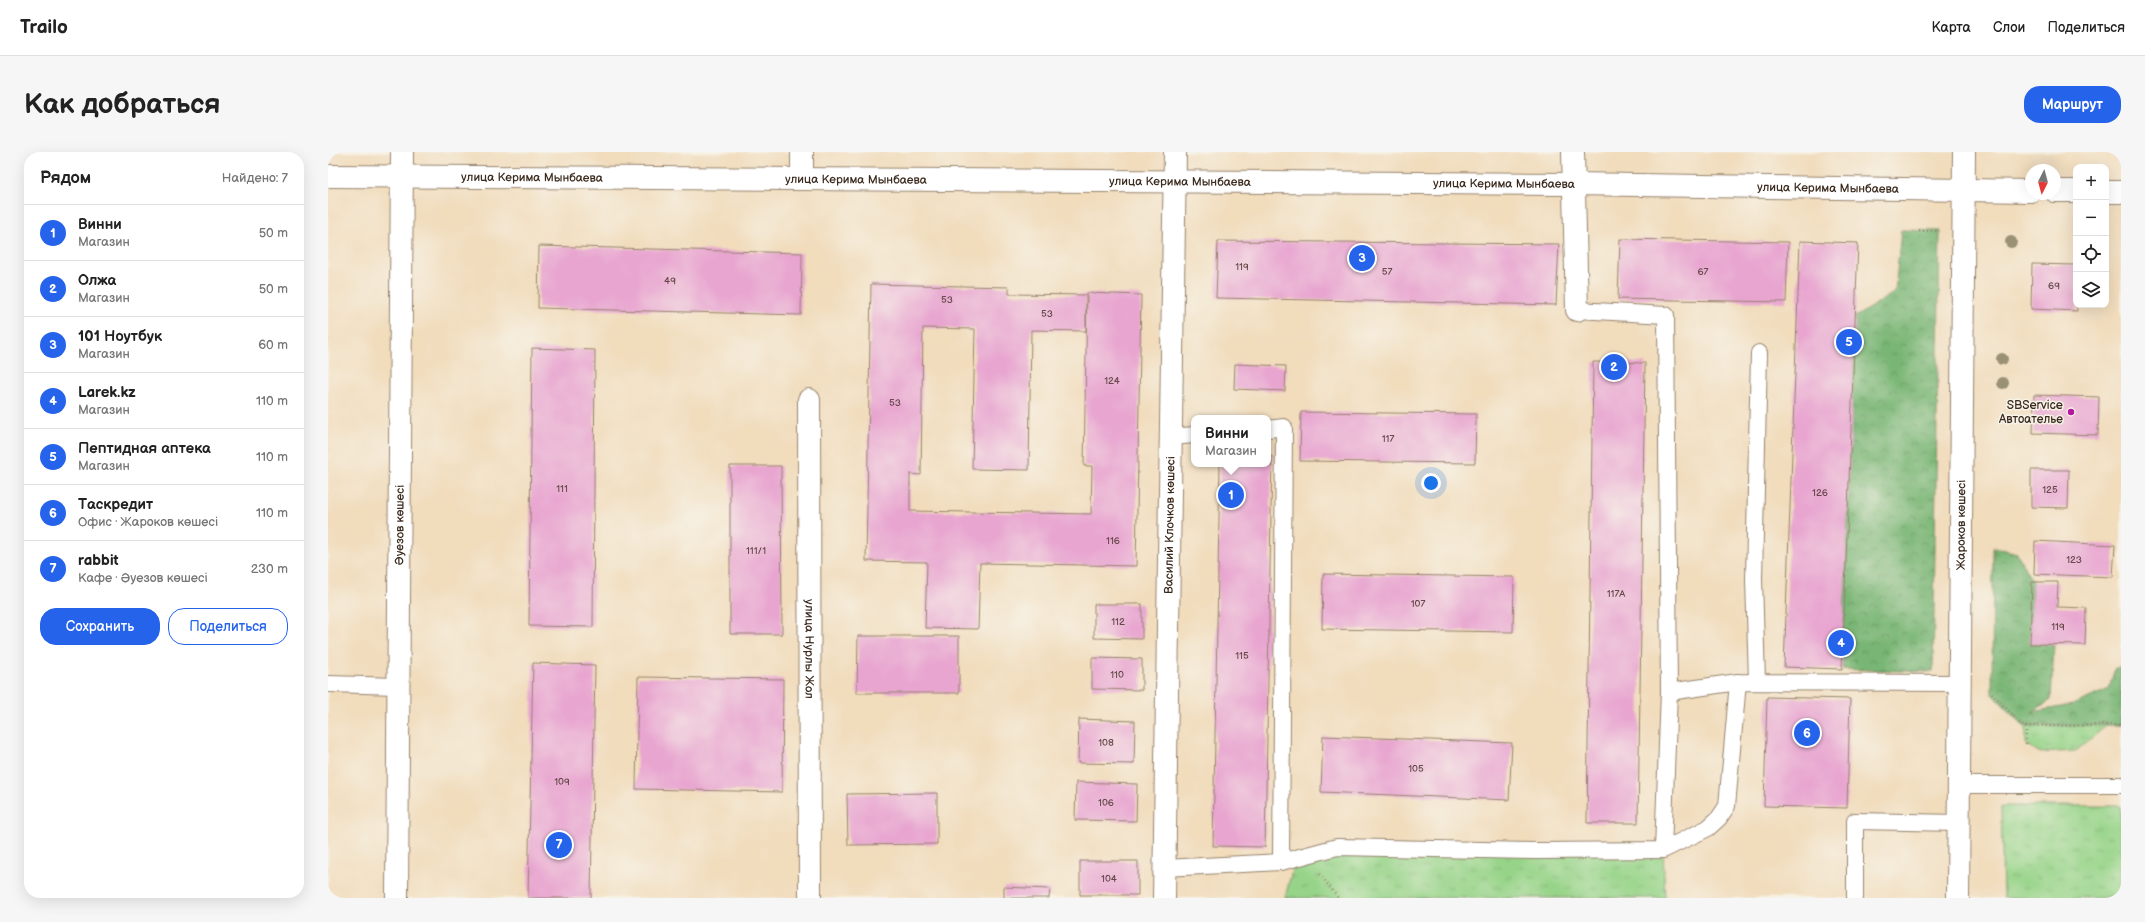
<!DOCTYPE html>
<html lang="ru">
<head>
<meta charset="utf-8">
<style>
	body { margin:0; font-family:"Balsamiq Sans",sans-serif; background:#f6f6f6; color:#222 }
	.controls { position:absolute; right:12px; top:12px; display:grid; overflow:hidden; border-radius:8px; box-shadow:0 4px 16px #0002 }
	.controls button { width:36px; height:36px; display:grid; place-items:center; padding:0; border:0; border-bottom:1px solid #e0e0e0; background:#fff; color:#222; font:20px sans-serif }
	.compass { position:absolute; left:1697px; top:12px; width:36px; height:36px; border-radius:50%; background:#fff; box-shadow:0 4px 16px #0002; rotate:186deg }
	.you { position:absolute; left:1103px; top:331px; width:14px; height:14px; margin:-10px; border:3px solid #fff; border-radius:50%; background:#1a73e8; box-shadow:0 0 0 6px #1a73e833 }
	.badge { display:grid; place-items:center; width:26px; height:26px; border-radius:50%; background:#2563eb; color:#fff; font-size:13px; font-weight:700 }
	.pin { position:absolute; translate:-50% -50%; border:2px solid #fff; box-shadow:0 1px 4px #0006 }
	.popup { position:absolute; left:863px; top:263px; width:80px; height:52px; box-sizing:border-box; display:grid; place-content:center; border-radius:8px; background:#fff; filter:drop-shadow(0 1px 3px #0005); font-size:13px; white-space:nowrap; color:#767676 }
	.popup b { font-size:15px; color:#222 }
	.popup::after { content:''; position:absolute; left:50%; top:100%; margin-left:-8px; border:8px solid transparent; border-top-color:#fff }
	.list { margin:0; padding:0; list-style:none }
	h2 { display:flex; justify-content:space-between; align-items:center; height:52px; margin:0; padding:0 16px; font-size:17px }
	h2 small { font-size:13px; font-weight:400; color:#767676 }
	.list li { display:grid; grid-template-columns:26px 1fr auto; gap:12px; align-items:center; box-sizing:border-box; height:56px; padding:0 16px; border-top:1px solid #e0e0e0 }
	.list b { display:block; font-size:15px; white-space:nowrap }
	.list p { margin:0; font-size:13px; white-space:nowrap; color:#767676 }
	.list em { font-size:13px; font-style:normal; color:#767676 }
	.actions { display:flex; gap:8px; padding:12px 16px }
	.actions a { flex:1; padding:9px 0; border:1px solid #2563eb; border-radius:16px; text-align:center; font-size:14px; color:#2563eb }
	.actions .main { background:#2563eb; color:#fff }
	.icon { flex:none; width:22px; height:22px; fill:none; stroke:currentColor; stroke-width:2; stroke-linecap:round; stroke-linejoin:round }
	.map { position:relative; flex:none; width:1793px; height:746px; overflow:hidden; border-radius:16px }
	header { display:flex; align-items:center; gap:24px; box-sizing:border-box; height:56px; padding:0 20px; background:#fff; border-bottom:1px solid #e0e0e0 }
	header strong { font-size:19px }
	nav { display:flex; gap:22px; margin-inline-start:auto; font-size:14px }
	.intro { display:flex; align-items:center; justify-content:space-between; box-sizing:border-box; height:96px; padding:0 24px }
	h1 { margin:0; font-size:28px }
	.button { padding:10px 18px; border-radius:16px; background:#2563eb; color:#fff; font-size:14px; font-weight:700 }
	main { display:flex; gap:24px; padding:0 24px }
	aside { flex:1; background:#fff; border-radius:16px; box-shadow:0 4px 16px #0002 }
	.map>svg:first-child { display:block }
	.grass { fill:url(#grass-tufts); stroke:#697f54 }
	.forest { fill:url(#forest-crowns); stroke:#5a704a }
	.building { fill:#e8a5d0 }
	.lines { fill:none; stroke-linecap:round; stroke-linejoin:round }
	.lane-casing { stroke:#96836d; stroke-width:18 }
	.street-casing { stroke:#96836d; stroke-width:24 }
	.secondary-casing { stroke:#96836d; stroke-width:24 }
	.path { stroke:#96836d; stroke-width:2.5; stroke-dasharray:1 3; stroke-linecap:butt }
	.lane { stroke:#fff; stroke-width:16 }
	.street { stroke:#fff; stroke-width:22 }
	.secondary { stroke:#fff; stroke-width:22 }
	.tree { fill:#9a9174 }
	.poi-dot { fill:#b5179e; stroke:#f7f3e8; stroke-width:1.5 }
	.labels { text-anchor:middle; stroke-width:3; stroke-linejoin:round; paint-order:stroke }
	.number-label { font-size:10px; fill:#66494a }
	.street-label { font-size:12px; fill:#3b2a1e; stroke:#f7f3e8 }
	.poi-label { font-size:12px; fill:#3b2a1e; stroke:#f7f3e8; text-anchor:end }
</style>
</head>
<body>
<header>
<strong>Trailo</strong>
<nav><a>Карта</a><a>Слои</a><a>Поделиться</a></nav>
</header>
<div class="intro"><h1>Как добраться</h1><a class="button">Маршрут</a></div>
<main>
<aside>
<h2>Рядом<small>Найдено: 7</small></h2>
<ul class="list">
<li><span class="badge">1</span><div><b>Винни</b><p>Магазин</p></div><em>50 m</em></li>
<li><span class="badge">2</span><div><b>Олжа</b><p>Магазин</p></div><em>50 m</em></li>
<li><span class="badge">3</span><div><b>101 Ноутбук</b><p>Магазин</p></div><em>60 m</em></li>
<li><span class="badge">4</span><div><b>Larek.kz</b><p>Магазин</p></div><em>110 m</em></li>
<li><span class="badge">5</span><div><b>Пептидная аптека</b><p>Магазин</p></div><em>110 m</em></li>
<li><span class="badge">6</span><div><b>Таскредит</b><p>Офис · Жароков көшесі</p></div><em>110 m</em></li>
<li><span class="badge">7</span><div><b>rabbit</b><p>Кафе · Әуезов көшесі</p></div><em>230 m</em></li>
</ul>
<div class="actions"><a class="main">Сохранить</a><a>Поделиться</a></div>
</aside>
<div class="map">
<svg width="1793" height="746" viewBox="0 0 1793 746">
	<defs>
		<pattern id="grass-tufts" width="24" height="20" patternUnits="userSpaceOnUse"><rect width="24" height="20" fill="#97d489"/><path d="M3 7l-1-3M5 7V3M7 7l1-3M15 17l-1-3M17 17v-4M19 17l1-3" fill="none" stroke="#83b676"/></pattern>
		<pattern id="forest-crowns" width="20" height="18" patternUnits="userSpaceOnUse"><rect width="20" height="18" fill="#79b675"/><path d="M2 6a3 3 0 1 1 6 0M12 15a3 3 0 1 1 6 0" fill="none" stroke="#64945f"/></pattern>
	</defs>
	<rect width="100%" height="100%" fill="#f7f3e8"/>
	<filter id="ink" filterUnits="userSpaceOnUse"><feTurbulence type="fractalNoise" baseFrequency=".025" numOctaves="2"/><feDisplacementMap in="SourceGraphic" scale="8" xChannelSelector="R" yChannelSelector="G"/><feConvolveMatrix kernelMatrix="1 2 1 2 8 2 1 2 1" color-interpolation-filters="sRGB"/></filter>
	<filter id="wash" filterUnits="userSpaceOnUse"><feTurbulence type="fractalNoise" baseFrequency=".012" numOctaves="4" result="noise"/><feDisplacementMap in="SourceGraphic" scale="16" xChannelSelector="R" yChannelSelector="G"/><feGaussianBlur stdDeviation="0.9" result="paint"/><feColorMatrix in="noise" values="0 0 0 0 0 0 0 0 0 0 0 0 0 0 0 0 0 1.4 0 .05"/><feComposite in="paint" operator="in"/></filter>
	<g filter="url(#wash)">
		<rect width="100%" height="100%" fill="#f1dcbc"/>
		<path class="grass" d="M1779 573 1748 599 1710 601 1698 592V574Z
			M1673 654H1793V746H1675Z
			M1009 695 1335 698 1337 746H957L965 715Z"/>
		<path class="forest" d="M1573 78 1612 79 1605 520 1514 517 1527 165 1567 140Z
			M1665 395 1689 401 1704 430 1702 492H1726L1723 548 1704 560 1745 553 1781 537 1787 516H1793V573L1695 574 1664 541Z"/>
		<g id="blocks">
			<path class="building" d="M1292 87 1460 90 1458 150 1290 147Z
				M890 89 1231 92 1228 153 888 146Z
				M1472 89 1530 91 1514 517 1456 515Z
				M211 94 474 101 473 163 210 156Z
				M1704 112 1748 113 1749 159 1703 157Z
				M543 132 681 135V142L758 143V179L703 178 701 318 644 317 647 177 595 176 593 323 582 322V359L763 362 764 314H756L759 141 813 143 808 414 652 411 650 477 597 476 599 410 538 409Z
				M204 196 267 198 265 475 201 474Z
				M1265 210 1317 211 1310 671H1259Z
				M907 212 958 214 957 239 906 237Z
				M1706 243 1771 245 1770 283 1705 281Z
				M973 260 1148 262 1147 311 972 309Z
				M940 304H944L937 695 885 694 892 312H940Z
				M402 314H453L454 482H402Z
				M1703 318H1741L1740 356 1703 355Z
				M1707 389 1787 393 1785 425 1706 422Z
				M995 422 1186 425 1185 480 994 477Z
				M1704 430H1730L1729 455 1758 456 1757 493 1702 492Z
				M766 452H814V487L766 486Z
				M530 484H631V541H529Z
				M764 506 814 507V538L764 537Z
				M205 511 267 513 263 746H200Z
				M310 525 455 527 454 640 308 637Z
				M1439 545 1522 547 1519 656 1436 654Z
				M751 567 807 569 806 612 750 611Z
				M995 584 1184 591 1181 648 993 640Z
				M748 630 809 632 808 669 747 668Z
				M609 641V692L520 693 519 642Z
				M752 709H810V743H752Z
				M676 735 722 737 721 746H676Z"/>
		</g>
	</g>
	<g filter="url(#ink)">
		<use href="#blocks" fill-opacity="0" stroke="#96836d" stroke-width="1"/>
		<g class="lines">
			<defs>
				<path id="lane" d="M1249 158 1338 163 1341 540 1335 698
					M940 277 956 275 953 710
					M844 285 866 283
					M1429 530 1426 427 1431 201
					M0 532 70 534
					M1341 540 1410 530 1632 531
					M1631 633H1793
					M836 716 953 710 1009 695 1208 699 1335 698 1380 676 1391 666 1399 654 1410 530
					M1527 746V669L1631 671"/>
				<g id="street">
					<path d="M1245 0 1249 158"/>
					<path id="s1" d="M0 24 1245 32 1703 39"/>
					<path d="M474 26V0"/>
					<path d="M1727 39H1748"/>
					<path d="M1778 40H1793"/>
					<path id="s2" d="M481 248 482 746"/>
					<path id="s3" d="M836 746 847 0"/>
				</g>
				<g id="secondary">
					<path id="s4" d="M69 746 74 0"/>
					<path id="s5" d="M1630 746 1636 0"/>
				</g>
			</defs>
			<use href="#lane" class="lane-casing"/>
			<use href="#street" class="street-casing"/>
			<use href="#secondary" class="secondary-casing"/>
			<path class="path" d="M1591 79H1609
				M1664 541 1695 574 1793 573
				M1698 592V574
				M992 722 1010 746"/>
			<use href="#lane" class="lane"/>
			<use href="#street" class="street"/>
			<use href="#secondary" class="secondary"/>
		</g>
		<g class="tree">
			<circle cx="1683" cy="90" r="6"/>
			<circle cx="1674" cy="207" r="6"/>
			<circle cx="1675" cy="231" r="6"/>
		</g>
	</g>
	<circle class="poi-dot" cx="1743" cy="260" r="4"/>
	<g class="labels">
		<g class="number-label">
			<text x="914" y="118">119</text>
			<text x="1059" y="123">57</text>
			<text x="1375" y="123">67</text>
			<text x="342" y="132">49</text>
			<text x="1726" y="137">69</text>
			<text x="619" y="151">53</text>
			<text x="719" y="165">53</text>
			<text x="784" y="232">124</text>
			<text x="567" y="254">53</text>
			<text x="1060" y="290">117</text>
			<text x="234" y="340">111</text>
			<text x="1722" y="341">125</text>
			<text x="1492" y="344">126</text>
			<text x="785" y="392">116</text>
			<text x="428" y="402">111/1</text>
			<text x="1746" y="411">123</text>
			<text x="1288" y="445">117А</text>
			<text x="1090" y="455">107</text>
			<text x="790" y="473">112</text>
			<text x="1730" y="478">119</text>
			<text x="914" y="507">115</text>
			<text x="789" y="526">110</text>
			<text x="778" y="594">108</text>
			<text x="1088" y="620">105</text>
			<text x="234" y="633">109</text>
			<text x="778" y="654">106</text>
			<text x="781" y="730">104</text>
		</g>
		<g class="street-label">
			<text dy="4" stroke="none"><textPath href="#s1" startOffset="204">улица Керима Мынбаева</textPath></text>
			<text dy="4" stroke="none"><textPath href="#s1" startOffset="528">улица Керима Мынбаева</textPath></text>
			<text dy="4" stroke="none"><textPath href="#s1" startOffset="852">улица Керима Мынбаева</textPath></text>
			<text dy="4" stroke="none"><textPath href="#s1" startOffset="1176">улица Керима Мынбаева</textPath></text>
			<text dy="4" stroke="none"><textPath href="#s1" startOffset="1500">улица Керима Мынбаева</textPath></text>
			<text dy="4" stroke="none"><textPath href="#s4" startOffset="373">Әуезов көшесі</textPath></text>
			<text dy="4" stroke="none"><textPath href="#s3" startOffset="373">Василий Клочков көшесі</textPath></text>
			<text dy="4" stroke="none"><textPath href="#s5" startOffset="373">Жароков көшесі</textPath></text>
			<text dy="4" stroke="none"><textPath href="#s2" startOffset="249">улица Нурлы Жол</textPath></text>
		</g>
		<g class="poi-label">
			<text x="1735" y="257">SBService<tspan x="1735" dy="14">Автоателье</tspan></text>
		</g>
	</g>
</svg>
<div class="controls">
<button>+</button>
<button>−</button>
<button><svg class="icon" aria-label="locate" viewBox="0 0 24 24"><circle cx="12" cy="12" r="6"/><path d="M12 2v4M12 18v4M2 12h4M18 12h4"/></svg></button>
<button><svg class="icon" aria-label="layers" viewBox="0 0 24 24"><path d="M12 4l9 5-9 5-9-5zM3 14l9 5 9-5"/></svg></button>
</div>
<svg class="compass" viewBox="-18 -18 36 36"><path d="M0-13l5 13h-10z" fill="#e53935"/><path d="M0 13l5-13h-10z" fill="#767676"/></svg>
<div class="you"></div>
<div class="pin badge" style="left:903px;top:343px">1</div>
<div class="popup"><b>Винни</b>Магазин</div>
<div class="pin badge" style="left:1286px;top:215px">2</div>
<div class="pin badge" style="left:1034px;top:106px">3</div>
<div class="pin badge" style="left:1513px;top:491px">4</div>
<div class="pin badge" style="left:1521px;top:190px">5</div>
<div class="pin badge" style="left:1479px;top:581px">6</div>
<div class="pin badge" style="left:231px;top:693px">7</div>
</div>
</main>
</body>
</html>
